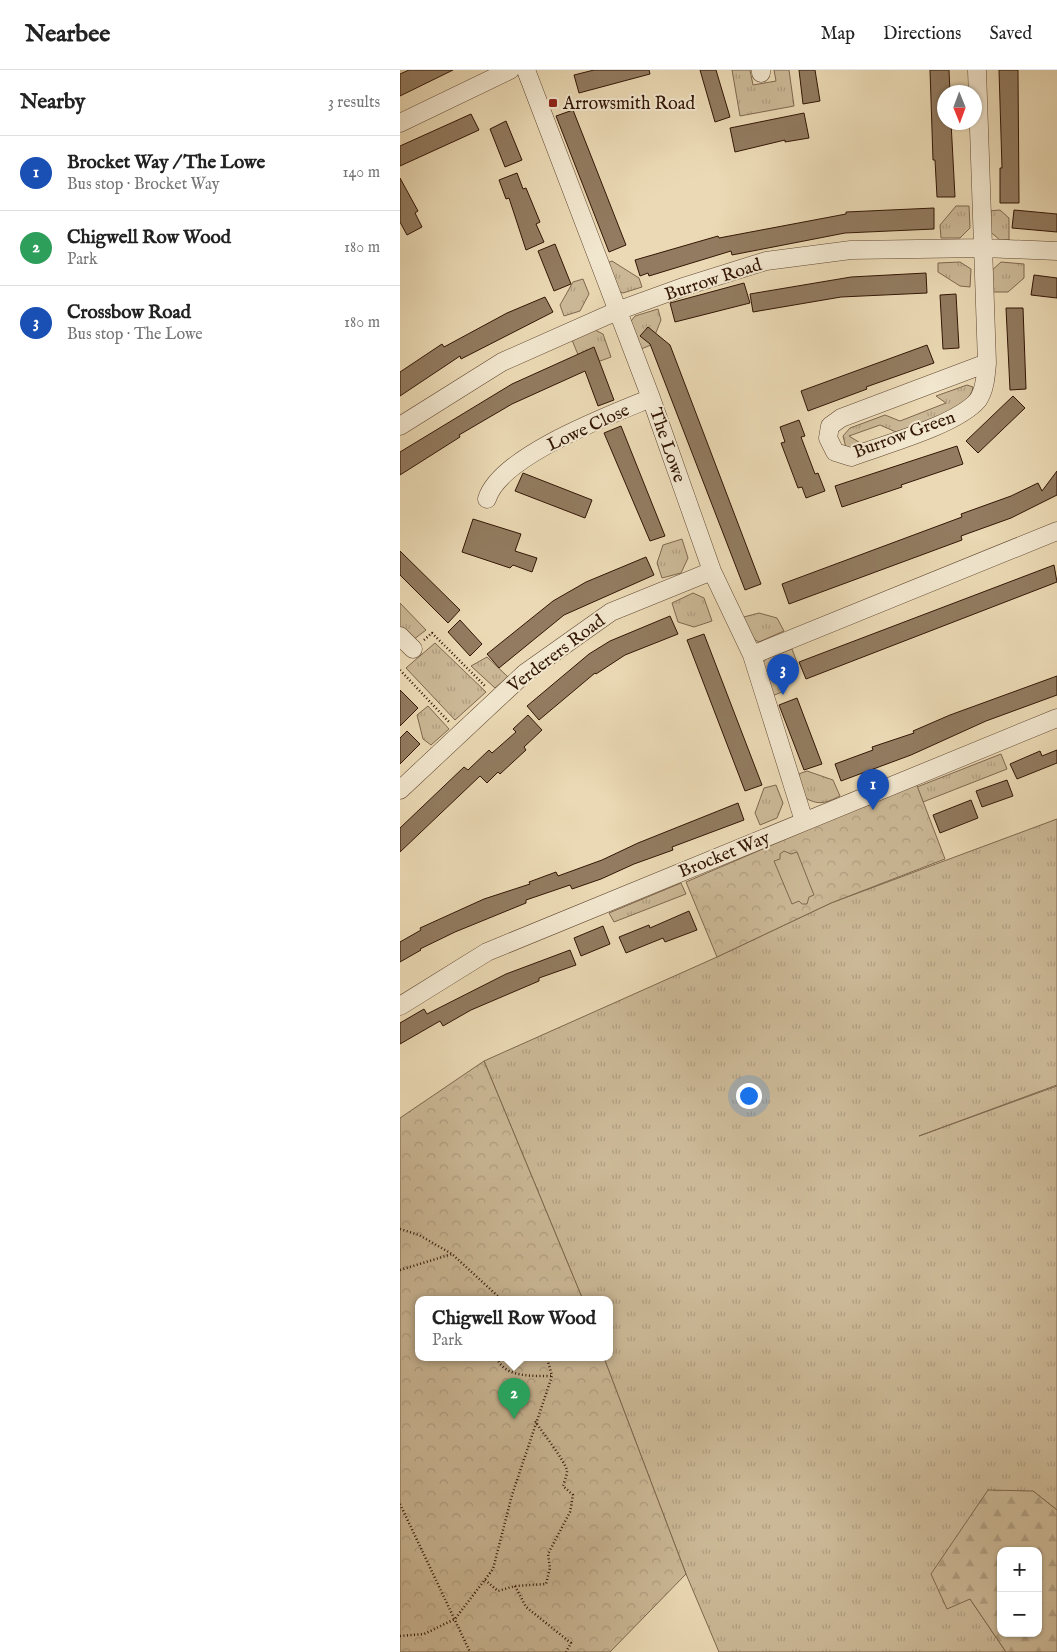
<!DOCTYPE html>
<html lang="en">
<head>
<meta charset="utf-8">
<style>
	body { margin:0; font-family:"IM FELL English",serif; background:#f2f2f2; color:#222 }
	.controls { position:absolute; right:15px; bottom:15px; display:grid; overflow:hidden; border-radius:10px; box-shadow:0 1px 4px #0004 }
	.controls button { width:45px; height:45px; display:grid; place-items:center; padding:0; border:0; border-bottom:1px solid #e0e0e0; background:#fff; color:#222; font:25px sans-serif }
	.compass { position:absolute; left:537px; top:15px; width:45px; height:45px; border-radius:50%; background:#fff; box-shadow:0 1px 4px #0004; rotate:179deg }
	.you { position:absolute; left:348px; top:1025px; width:18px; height:18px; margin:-12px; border:4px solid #fff; border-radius:50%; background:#1a73e8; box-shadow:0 0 0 8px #1a73e833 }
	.badge { display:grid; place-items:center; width:32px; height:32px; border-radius:50%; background:#0b8043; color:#fff; font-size:16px; font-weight:700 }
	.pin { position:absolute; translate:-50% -41px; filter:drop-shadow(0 1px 2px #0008) }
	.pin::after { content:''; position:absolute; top:26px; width:18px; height:15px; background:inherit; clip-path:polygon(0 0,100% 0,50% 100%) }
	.popup { position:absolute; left:15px; top:1226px; width:198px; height:65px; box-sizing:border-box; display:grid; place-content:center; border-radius:10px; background:#fff; filter:drop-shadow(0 1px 4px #0005); font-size:16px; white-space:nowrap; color:#767676 }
	.popup b { font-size:19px; color:#222 }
	.popup::after { content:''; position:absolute; left:50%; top:100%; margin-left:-10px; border:10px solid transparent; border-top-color:#fff }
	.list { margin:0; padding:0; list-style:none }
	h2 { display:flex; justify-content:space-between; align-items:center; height:65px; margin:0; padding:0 20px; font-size:21px }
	h2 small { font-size:16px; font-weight:400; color:#767676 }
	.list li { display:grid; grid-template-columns:32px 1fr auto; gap:15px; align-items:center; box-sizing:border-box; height:75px; padding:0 20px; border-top:1px solid #e0e0e0 }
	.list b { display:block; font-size:19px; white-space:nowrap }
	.list p { margin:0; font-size:16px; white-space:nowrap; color:#767676 }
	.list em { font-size:16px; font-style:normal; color:#767676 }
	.map { position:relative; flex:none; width:657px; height:1582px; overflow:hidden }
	header { display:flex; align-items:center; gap:30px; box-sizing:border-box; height:70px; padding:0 25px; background:#fff; border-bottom:1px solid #e0e0e0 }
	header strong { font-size:24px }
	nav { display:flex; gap:28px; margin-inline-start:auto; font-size:18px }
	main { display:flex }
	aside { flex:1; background:#fff }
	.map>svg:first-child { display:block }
	.grass { fill:url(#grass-tufts); stroke:#7f674e }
	.forest { fill:url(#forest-firs); stroke:#7f674e; fill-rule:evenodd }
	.park { fill:url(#park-crowns); stroke:#7f674e }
	.pitch { fill:#cbb896; stroke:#7f674e }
	.building { fill:#927b60; stroke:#331605 }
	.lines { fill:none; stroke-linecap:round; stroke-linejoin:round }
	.minor-casing { stroke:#614731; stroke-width:19 }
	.path { stroke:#331605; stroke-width:2.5; stroke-dasharray:1 2.5; stroke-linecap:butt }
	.minor { stroke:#f1e6ce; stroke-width:18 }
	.poi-dot { fill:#8f2418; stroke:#f1e6ce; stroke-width:2 }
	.labels { text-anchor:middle; stroke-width:4; stroke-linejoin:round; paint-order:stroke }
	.poi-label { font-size:18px; fill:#331605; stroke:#f1e6ce; text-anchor:start }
	.street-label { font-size:18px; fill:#331605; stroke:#f1e6ce }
</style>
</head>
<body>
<header>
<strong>Nearbee</strong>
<nav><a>Map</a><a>Directions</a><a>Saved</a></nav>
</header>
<main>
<aside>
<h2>Nearby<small>3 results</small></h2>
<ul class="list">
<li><span class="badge" style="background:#1a4fb4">1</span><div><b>Brocket Way / The Lowe</b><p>Bus stop · Brocket Way</p></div><em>140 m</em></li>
<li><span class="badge" style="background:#2e9e5b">2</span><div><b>Chigwell Row Wood</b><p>Park</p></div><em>180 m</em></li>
<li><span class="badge" style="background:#1a4fb4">3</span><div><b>Crossbow Road</b><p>Bus stop · The Lowe</p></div><em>180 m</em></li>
</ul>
</aside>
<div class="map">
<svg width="657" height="1582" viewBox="0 0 657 1582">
	<defs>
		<pattern id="grass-tufts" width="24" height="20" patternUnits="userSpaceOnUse" patternTransform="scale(1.25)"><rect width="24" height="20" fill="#cbb896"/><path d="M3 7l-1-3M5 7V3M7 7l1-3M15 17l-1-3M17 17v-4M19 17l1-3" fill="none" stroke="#af9d80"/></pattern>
		<pattern id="forest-firs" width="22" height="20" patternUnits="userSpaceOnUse" patternTransform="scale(1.25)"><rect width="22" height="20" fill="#cbb896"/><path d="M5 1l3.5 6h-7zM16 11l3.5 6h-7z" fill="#af9d80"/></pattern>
		<pattern id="park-crowns" width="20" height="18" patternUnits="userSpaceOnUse" patternTransform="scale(1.25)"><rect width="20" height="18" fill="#cbb896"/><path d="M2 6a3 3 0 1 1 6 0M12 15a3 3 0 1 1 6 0" fill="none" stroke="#af9d80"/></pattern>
	</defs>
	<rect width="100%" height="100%" fill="#ead9b4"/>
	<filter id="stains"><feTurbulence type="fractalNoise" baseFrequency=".004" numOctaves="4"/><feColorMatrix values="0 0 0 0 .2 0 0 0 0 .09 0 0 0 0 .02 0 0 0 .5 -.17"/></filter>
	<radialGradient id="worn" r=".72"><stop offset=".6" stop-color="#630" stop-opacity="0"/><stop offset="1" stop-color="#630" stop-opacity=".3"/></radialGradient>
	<path class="grass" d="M332 0H350L353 15 376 11 374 0H389L394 36 340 46Z
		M556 136H569L570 158 560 168H541L540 155Z
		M600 140 609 148V170H600L588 160 589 141Z
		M212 191 239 208 242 217 223 223 212 219 204 194Z
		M560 192 571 199 570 217 560 216 538 202V193Z
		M601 192 624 194V208L608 222H591L590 202Z
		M183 209 189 224 180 241 164 246 160 235 173 212Z
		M258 239 261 250 251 275 236 281 227 256 235 246Z
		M195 260 203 264 211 287 192 294 181 292 172 270Z
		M567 315 573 317C570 342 516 355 496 362L480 355 449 366 462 374 451 379 446 378 443 366 450 358 485 345 500 351 546 333 536 326Z
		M282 469 288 488 281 503 262 508 257 493 263 475Z
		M293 523 304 528 312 551 294 557 278 552 272 533Z
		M0 533 26 560 13 570 0 557Z
		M359 543 377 548 384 561 359 572 348 566 340 548Z
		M35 573 86 622 55 650 6 598Z
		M392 579 398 595 382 622 372 626 360 597 366 589Z
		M87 587 108 607 95 618 71 596Z
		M28 636 49 659 31 675 23 669 17 645Z
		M601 684 607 699 523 732 517 717Z
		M407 701 433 710 440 726C426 733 418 736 404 727L396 705Z
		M376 715 383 733 377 748 360 755 355 743 364 718Z
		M657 749V1015L519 1066 657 1016V1440L633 1421 570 1529 606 1582H319L286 1504 204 1288H209V1230H183L84 991 317 887 431 833Z
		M281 813 286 824 214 852 209 843Z"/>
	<path class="forest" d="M588 1420 633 1421 657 1440V1582H606L570 1529 547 1539 531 1504ZM601 1481H638V1563H601Z"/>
	<path class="park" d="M516 713 545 789 431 833 317 887 286 812Z
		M84 991 183 1230H19V1288H204L286 1504 210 1582H0V1048Z"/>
	<path class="pitch" d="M384 781 391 784 397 782 414 825 409 827 407 834H402L399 831 392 834 374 791 380 789V784Z"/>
	<path class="building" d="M9 0H53L0 26V4Z
		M194 0H249L250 4 179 23 174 5Z
		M300 0H316L330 47 315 52Z
		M399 0H415L420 31 403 34Z
		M530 0H549L550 22H544V52H551L555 127H537L535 90H533Z
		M599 0H618L619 133H600V98H602Z
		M173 40 226 175 209 182 156 46Z
		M404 43 409 68 385 72V70L335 82 330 58Z
		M71 44 79 60 0 96V76Z
		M106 51 122 90 105 97 90 59Z
		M117 103 123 119 126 118 140 152 136 154 144 172 126 180 109 128 106 129 99 110Z
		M0 108 18 141 15 143 22 157 7 165 0 152Z
		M534 138V159L445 163 332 185 331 181 249 206 248 203 240 206 235 190 318 166 319 168 446 144V142Z
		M614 140 657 144V162L612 158Z
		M155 174 171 214 154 221 138 181Z
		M526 203 527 223 441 227 353 242 350 224 451 207Z
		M634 205 657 208V228L631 225Z
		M344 213 350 233 275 252 270 233Z
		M556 224 559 278 543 279 540 225Z
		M145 227 153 242 61 289 60 286 0 326V302L42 274 44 277 107 243Z
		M606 238H623L626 319 610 320Z
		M248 257 270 275 361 514 345 520 250 274 240 266Z
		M527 275 534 293 466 317 467 319 408 341 401 321Z
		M194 277 214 330 198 336 185 301 112 334 59 365 60 367 0 405V382L112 314Z
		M613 326 625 338 578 383 566 371Z
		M399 350 405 366 401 367 415 404 418 403 425 421 406 428 402 417 398 418 381 373 385 372 380 357Z
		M221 356 265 466 250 471 204 363Z
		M557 376 563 394 501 415 502 417 442 437 435 416Z
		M657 401V425L611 448 561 466 562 470 389 534 382 514 562 447 561 444 611 426 638 413 642 421Z
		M123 403 192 430 185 448 115 421Z
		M73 449 121 464 115 481 137 488 132 502 113 495 110 498 62 482Z
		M0 481 60 540 48 553 0 505Z
		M246 487 254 505 164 545 99 598 87 584 153 531 186 512Z
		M654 495 657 512 406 609 399 592Z
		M270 546 278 564 225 585 196 604 195 603 139 650 127 636 189 584 210 571Z
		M60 550 82 574 70 586 48 562Z
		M304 564 362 715 345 721 287 570Z
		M657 606V625L586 651 511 685 441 711 435 694 473 680 472 677 514 663 513 661 550 645Z
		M0 620 18 638 0 656Z
		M397 628 422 694 404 700 379 635Z
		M128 645 142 660 124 677 126 680 100 704 98 702 87 713 80 706 0 782V758L64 697 68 700 89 680 92 683 116 662 113 659Z
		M7 661 20 674 0 694V668Z
		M657 680V693L617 709 610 694 640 681 642 686Z
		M607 710 613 726 582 737 576 721Z
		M571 730 578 748 540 763 533 745Z
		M338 733 344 750 272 777 273 780 234 794 201 809 172 819 170 815 126 830V833L55 862 20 879 21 880 0 892V872L21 860 20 858 84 829 130 814 129 812 156 802 158 806 202 790 238 773Z
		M289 841 297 860 265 872 263 868 226 883 219 867 249 855 250 858Z
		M203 856 210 874 181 886 174 868Z
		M170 880 176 895 139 908V911L71 940 43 956 40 951 0 974V953L24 939 27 944 106 904Z"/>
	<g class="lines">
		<defs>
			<path id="minor" d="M126 0 251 328 312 501 352 585 404 751
				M361 0V3
				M577 0 587 293C586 305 585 320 578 330 557 355 483 375 451 387L435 382 428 368 430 356 441 348 587 293
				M0 53 110 0
				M0 356 102 292 217 241 286 216 366 191 451 180 584 178 657 181
				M87 429C100 386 210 345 251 328
				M0 566 13 579
				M352 585 657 461
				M0 720 125 603 211 542 312 501
				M0 936 87 882 657 648"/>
		</defs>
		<use href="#minor" class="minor-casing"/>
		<path class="path" d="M24 570 32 563 86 617
			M0 600 50 653
			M0 1159 19 1165 52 1184 102 1230
			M0 1200 52 1184
			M97 1288C104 1308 135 1306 152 1306
			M0 1434 70 1582
			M85 1510 98 1521 115 1516 146 1514 150 1498 148 1484 170 1442 173 1425 163 1416C164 1412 167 1406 167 1401 166 1392 142 1362 135 1351
			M115 1516 126 1537 171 1573 166 1582
			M0 1566 24 1564 55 1549 93 1499 112 1425 152 1306 147 1288"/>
		<use href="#minor" class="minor"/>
	</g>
	<rect class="poi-dot" x="148" y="28" width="10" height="10" rx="2.5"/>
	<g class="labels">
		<g class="poi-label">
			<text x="163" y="39">Arrowsmith Road</text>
		</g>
		<g class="street-label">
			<text transform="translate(313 209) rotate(-18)" y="6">Burrow Road</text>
			<text transform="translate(188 357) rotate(-25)" y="6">Lowe Close</text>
			<text transform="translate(504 364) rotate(-20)" y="6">Burrow Green</text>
			<text transform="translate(268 375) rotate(71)" y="6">The Lowe</text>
			<text transform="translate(156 583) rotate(-37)" y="6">Verderers Road</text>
			<text transform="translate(324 784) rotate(-22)" y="6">Brocket Way</text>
		</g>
	</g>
	<rect width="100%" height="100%" filter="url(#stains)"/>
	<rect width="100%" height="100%" fill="url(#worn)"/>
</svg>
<div class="controls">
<button>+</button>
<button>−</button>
</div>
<svg class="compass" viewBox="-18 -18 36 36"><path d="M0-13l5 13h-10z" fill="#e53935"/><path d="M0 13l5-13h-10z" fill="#767676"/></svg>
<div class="you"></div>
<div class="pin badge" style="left:473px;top:740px;background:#1a4fb4">1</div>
<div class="pin badge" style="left:114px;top:1349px;background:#2e9e5b">2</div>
<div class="popup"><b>Chigwell Row Wood</b>Park</div>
<div class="pin badge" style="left:383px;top:625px;background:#1a4fb4">3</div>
</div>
</main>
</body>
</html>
